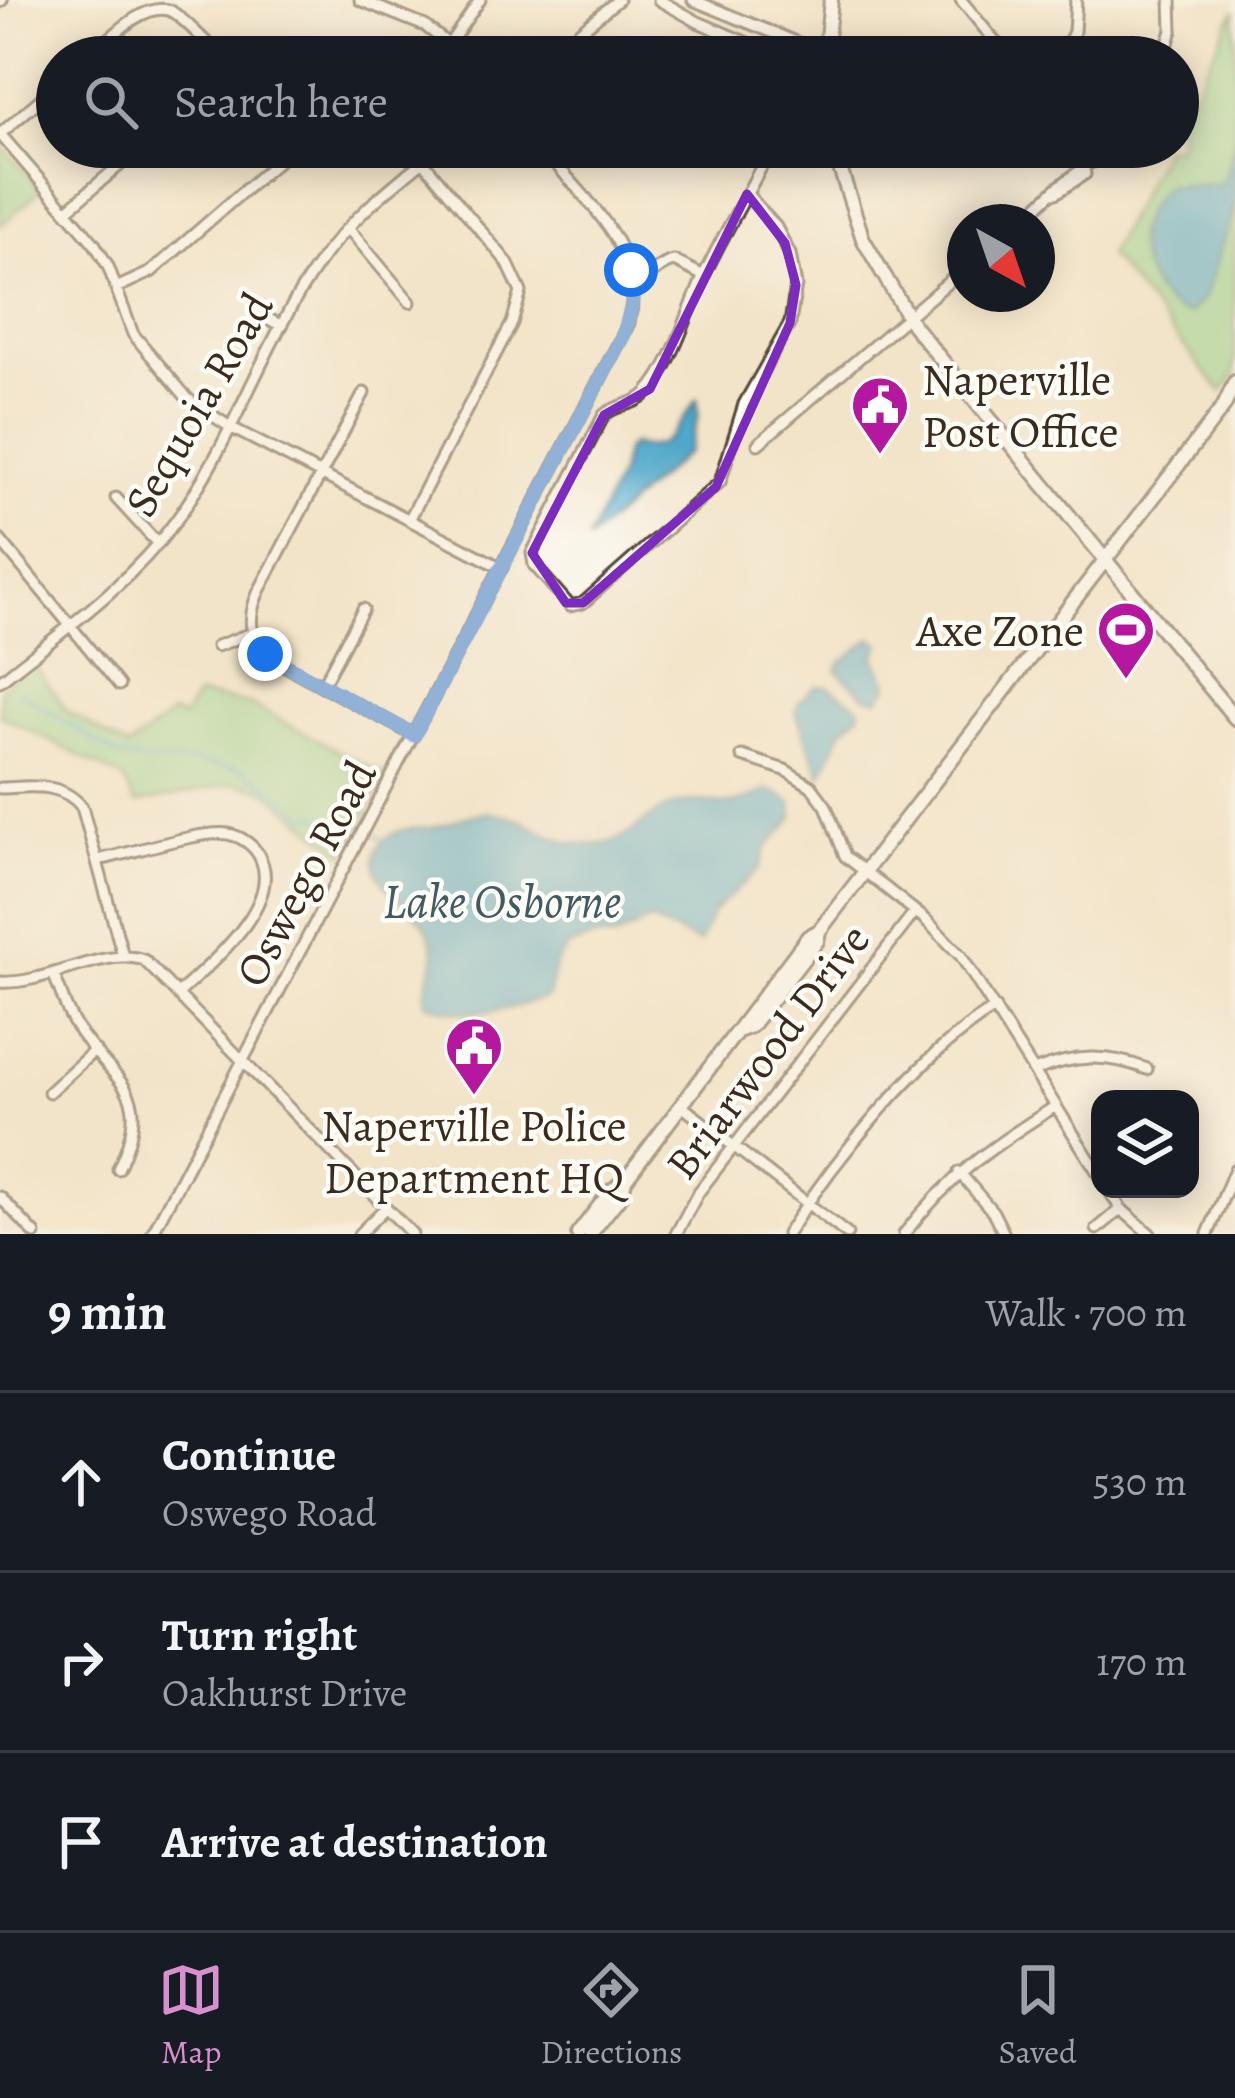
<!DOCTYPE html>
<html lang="en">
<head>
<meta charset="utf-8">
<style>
	body { margin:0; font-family:Alegreya,serif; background:#242831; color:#f1f3f6 }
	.controls { position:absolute; right:36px; bottom:36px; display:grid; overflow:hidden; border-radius:24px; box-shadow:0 6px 30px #0003 }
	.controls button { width:108px; height:108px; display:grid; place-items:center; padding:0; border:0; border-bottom:3px solid #363941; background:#171b24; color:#f1f3f6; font:60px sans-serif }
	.compass { position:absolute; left:947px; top:204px; width:108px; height:108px; border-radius:50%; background:#171b24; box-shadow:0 6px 30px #0003; rotate:140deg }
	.stop { position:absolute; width:36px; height:36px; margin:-27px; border:9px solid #1a73e8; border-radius:50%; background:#fff }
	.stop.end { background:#1a73e8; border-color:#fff; box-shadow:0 3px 12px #0008 }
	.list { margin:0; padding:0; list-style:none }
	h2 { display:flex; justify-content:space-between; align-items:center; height:156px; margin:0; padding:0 48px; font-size:51px }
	h2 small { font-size:39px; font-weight:400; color:#9ea1a6 }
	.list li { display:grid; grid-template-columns:78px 1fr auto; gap:36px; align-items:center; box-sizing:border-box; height:180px; padding:0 48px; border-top:3px solid #363941 }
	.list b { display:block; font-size:45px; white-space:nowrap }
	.list p { margin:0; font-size:39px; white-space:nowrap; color:#9ea1a6 }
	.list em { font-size:39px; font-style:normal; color:#9ea1a6 }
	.icon { flex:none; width:66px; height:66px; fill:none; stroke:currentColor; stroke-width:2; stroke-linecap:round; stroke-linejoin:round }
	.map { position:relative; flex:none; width:1235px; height:1234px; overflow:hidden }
	.search { position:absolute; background:#171b24; box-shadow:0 6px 30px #0003; left:36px; right:36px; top:36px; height:132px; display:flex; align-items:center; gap:30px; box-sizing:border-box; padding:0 42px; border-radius:66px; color:#9ea1a6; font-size:45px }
	.sheet { height:696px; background:#171b24 }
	nav { display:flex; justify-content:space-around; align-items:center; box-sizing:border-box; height:168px; border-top:3px solid #363941; background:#171b24; font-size:33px; color:#9ea1a6 }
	nav a { display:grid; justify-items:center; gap:6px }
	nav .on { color:#d690ce }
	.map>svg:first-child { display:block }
	.green { fill:#8ed088; stroke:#647d53; stroke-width:3 }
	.water { fill:#4aa5c8; stroke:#426873; stroke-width:3 }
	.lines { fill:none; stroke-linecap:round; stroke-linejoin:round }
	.stream { stroke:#4aa5c8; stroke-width:3 }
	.minor-casing { stroke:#564638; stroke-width:15 }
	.major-casing { stroke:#564638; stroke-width:18 }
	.minor { stroke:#fff; stroke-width:9 }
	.major { stroke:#fff; stroke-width:12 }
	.route { stroke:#1a73e8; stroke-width:15 }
	.marked { fill:none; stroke:#7b2cbf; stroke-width:9; stroke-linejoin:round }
	.labels { text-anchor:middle; stroke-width:9; stroke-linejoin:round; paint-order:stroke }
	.poi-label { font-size:45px; fill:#3b2a1e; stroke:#fdfcf7; text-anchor:start }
	.street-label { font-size:45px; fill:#3b2a1e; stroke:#fdfcf7 }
	.water-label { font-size:48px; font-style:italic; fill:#415b62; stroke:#fdfcf7 }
</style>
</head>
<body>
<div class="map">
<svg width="1235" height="1234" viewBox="0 0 1235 1234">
	<rect width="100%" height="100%" fill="#fdfcf7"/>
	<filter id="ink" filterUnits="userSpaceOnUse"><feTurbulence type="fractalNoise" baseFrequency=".00833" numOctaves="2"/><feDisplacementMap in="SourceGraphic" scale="24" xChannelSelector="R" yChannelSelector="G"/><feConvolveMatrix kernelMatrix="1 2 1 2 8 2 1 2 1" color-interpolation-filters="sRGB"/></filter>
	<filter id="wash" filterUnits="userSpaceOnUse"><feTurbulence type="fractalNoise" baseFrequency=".004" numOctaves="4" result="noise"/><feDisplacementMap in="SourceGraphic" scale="48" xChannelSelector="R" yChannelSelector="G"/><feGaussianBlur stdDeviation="2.7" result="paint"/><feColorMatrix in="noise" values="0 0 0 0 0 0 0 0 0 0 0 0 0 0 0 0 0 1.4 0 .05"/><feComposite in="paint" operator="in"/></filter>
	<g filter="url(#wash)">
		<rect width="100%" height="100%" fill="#f2e4c9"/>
		<path class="green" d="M1235 10V376L1222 392 1108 255 1164 147H1178V121Z
			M0 143 41 190 0 226Z
			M33 663 68 712 128 748 172 714 183 718 197 695 250 704 386 776 345 855 267 791 236 783 135 804 124 779 0 715V689Z"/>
		<path class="water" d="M1235 141V206L1204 298 1190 313C1161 315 1133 260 1138 233 1141 217 1154 195 1167 185L1219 184 1226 175Z
			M697 400 698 415 688 452 587 541 620 474 625 450 632 445C670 455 675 425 697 400Z
			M872 638 881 644 875 657 889 685 879 699 866 697 837 671 840 663Z
			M816 686H827L859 706 860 714 843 729 821 776 796 713 798 703Z
			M770 790 792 802 793 819 766 848 759 869 712 913 699 943 650 921 616 938H592L568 947 556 962 548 997C502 1011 474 1021 426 1003 420 974 449 964 424 925 410 902 366 884 377 851 380 843 388 836 396 832 408 827 421 829 433 827 455 824 471 810 495 813 536 818 548 848 599 844 629 842 645 815 671 806 699 797 712 806 735 803 747 801 758 793 770 790Z"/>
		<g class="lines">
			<path class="stream" d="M20 692 118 756 141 761 192 762 241 769 283 796 305 815 353 821
				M376 834 384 841"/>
		</g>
	</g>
	<g filter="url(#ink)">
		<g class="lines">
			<defs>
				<path id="minor" d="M360 0 425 26 465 57
					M659 0 698 22 781 57
					M693 0 825 54
					M961 0 1008 57
					M0 2 2 0
					M450 43 480 0
					M89 57C108 41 144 0 171 11 190 23 205 44 224 57
					M548 57 618 0
					M1061 57 1074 32 1076 0
					M1164 57 1172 30 1171 0
					M57 85 0 134 94 243 108 266 133 334 188 399 230 427 502 568
					M1082 147 1094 162
					M1056 193 1085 174 1084 170
					M747 194 776 227 790 254 796 285 790 323 744 404 720 482 583 603 570 606 534 565 532 553 604 415C616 404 634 406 646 394 673 366 688 310 704 275 723 235 746 197 766 158L757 147
					M66 211 141 147
					M1021 222 1057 188 1111 147
					M348 228 410 302
					M633 282C651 279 657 264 674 261L704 276
					M116 288 151 272 294 147
					M257 313 282 326
					M364 393 259 591C247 617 248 637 270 658L414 735
					M758 444 965 268
					M116 498 158 544
					M409 520 512 323 521 292 507 262 411 147
					M0 540 119 685
					M217 646 252 633
					M0 681C61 632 128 586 175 522 234 441 263 341 321 260 353 215 398 182 440 147
					M322 686 363 609
					M742 756 785 770 811 786 826 806 845 856 925 919 961 956 1100 1176
					M0 788C31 787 61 781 82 807L123 956
					M98 860C129 854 200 830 228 834 240 836 252 844 258 854 287 901 210 964 180 992
					M54 976C62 993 66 1012 77 1028 118 1088 155 1089 118 1169
					M0 982C47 985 104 946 144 960L412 1234
					M1034 1071C1074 1055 1107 1053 1147 1069
					M49 1092 95 1050
					M683 1107 847 1234
					M959 1172 993 1212 1004 1234
					M1108 1189 1121 1209 1150 1234
					M0 1197 35 1234
					M1097 1229 1121 1209
					M152 1234 629 323C648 250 584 199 541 147
					M359 1234 386 1207
					M676 1234 698 1193 915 912
					M787 1234C834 1160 920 1053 995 1008
					M904 1234C949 1176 995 1144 1056 1106
					M1208 1234 1235 1169"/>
				<path id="major" d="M825 57 831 0
					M833 147 863 239 913 325 1235 718
					M741 1030 751 1026 817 941 819 931
					M578 1234 611 1191 625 1180 808 937 819 931 1224 406 1235 382
					M590 1234 621 1195 625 1181"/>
			</defs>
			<use href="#minor" class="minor-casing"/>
			<use href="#major" class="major-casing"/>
			<use href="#minor" class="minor"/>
			<use href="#major" class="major"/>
		</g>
	</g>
	<g class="lines" filter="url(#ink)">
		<path class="route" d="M265 654 414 735 624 334 633 301 631 270"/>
	</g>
	<path d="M0 0H1235V1234H0ZM747 194 785 243 796 285 790 323 716 487 583 603H566L532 553 604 415 650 389Z" fill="#f2e4c9" fill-opacity=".55" fill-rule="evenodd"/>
	<path class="marked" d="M747 194 785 243 796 285 790 323 716 487 583 603H566L532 553 604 415 650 389Z"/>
	<defs>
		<symbol id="civic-pin" viewBox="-11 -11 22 30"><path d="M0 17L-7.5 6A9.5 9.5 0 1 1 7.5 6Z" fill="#b5179e" stroke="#fdfcf7"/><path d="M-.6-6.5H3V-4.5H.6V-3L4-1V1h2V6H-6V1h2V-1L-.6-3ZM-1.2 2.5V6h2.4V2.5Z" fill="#fff"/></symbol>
		<symbol id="stadium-pin" viewBox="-11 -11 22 30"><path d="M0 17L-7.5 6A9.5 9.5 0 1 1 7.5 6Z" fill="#b5179e" stroke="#fdfcf7"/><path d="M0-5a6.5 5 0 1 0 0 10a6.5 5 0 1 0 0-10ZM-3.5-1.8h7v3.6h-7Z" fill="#fff"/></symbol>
	</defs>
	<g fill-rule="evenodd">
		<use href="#civic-pin" x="847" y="372" width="66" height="90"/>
		<use href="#stadium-pin" x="1093" y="597" width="66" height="90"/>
		<use href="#civic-pin" x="441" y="1013" width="66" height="90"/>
	</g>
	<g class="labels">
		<g class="poi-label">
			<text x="922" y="395">Naperville<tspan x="922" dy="52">Post Office</tspan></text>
			<text x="1084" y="646" text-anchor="end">Axe Zone</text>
			<text x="474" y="1141" text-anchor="middle">Naperville Police<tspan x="474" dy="52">Department HQ</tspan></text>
		</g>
		<g class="street-label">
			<text transform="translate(198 404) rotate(-60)" y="16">Sequoia Road</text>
			<text transform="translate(305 873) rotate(-62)" y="16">Oswego Road</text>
			<text transform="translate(767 1051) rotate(-53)" y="16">Briarwood Drive</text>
		</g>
		<g class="water-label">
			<text x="502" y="917">Lake Osborne</text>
		</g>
	</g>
</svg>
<div class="controls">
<button><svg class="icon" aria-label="layers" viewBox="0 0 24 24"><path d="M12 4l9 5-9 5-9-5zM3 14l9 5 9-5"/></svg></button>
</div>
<svg class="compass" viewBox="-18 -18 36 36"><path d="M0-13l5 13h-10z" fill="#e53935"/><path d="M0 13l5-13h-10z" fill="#9ea1a6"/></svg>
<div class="stop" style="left:631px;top:270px"></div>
<div class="stop end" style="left:265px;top:654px"></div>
<div class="search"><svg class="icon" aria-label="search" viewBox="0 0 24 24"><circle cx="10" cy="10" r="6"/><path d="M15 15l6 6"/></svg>Search here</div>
</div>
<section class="sheet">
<h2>9 min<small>Walk · 700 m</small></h2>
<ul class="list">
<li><svg class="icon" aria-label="ahead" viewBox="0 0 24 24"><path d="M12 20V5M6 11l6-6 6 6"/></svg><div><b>Continue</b><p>Oswego Road</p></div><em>530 m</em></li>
<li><svg class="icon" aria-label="right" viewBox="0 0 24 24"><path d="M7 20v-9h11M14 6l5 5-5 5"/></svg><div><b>Turn right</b><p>Oakhurst Drive</p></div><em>170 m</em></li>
<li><svg class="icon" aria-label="arrive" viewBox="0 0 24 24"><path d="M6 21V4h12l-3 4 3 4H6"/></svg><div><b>Arrive at destination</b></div></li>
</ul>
</section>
<nav>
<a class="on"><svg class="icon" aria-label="map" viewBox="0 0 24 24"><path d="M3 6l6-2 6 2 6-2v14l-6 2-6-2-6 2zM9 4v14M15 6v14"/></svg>Map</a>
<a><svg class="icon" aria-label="directions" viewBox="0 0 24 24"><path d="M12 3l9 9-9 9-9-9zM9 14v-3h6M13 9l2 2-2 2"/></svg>Directions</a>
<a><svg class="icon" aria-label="saved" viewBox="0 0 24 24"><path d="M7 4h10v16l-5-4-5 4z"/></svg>Saved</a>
</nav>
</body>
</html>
